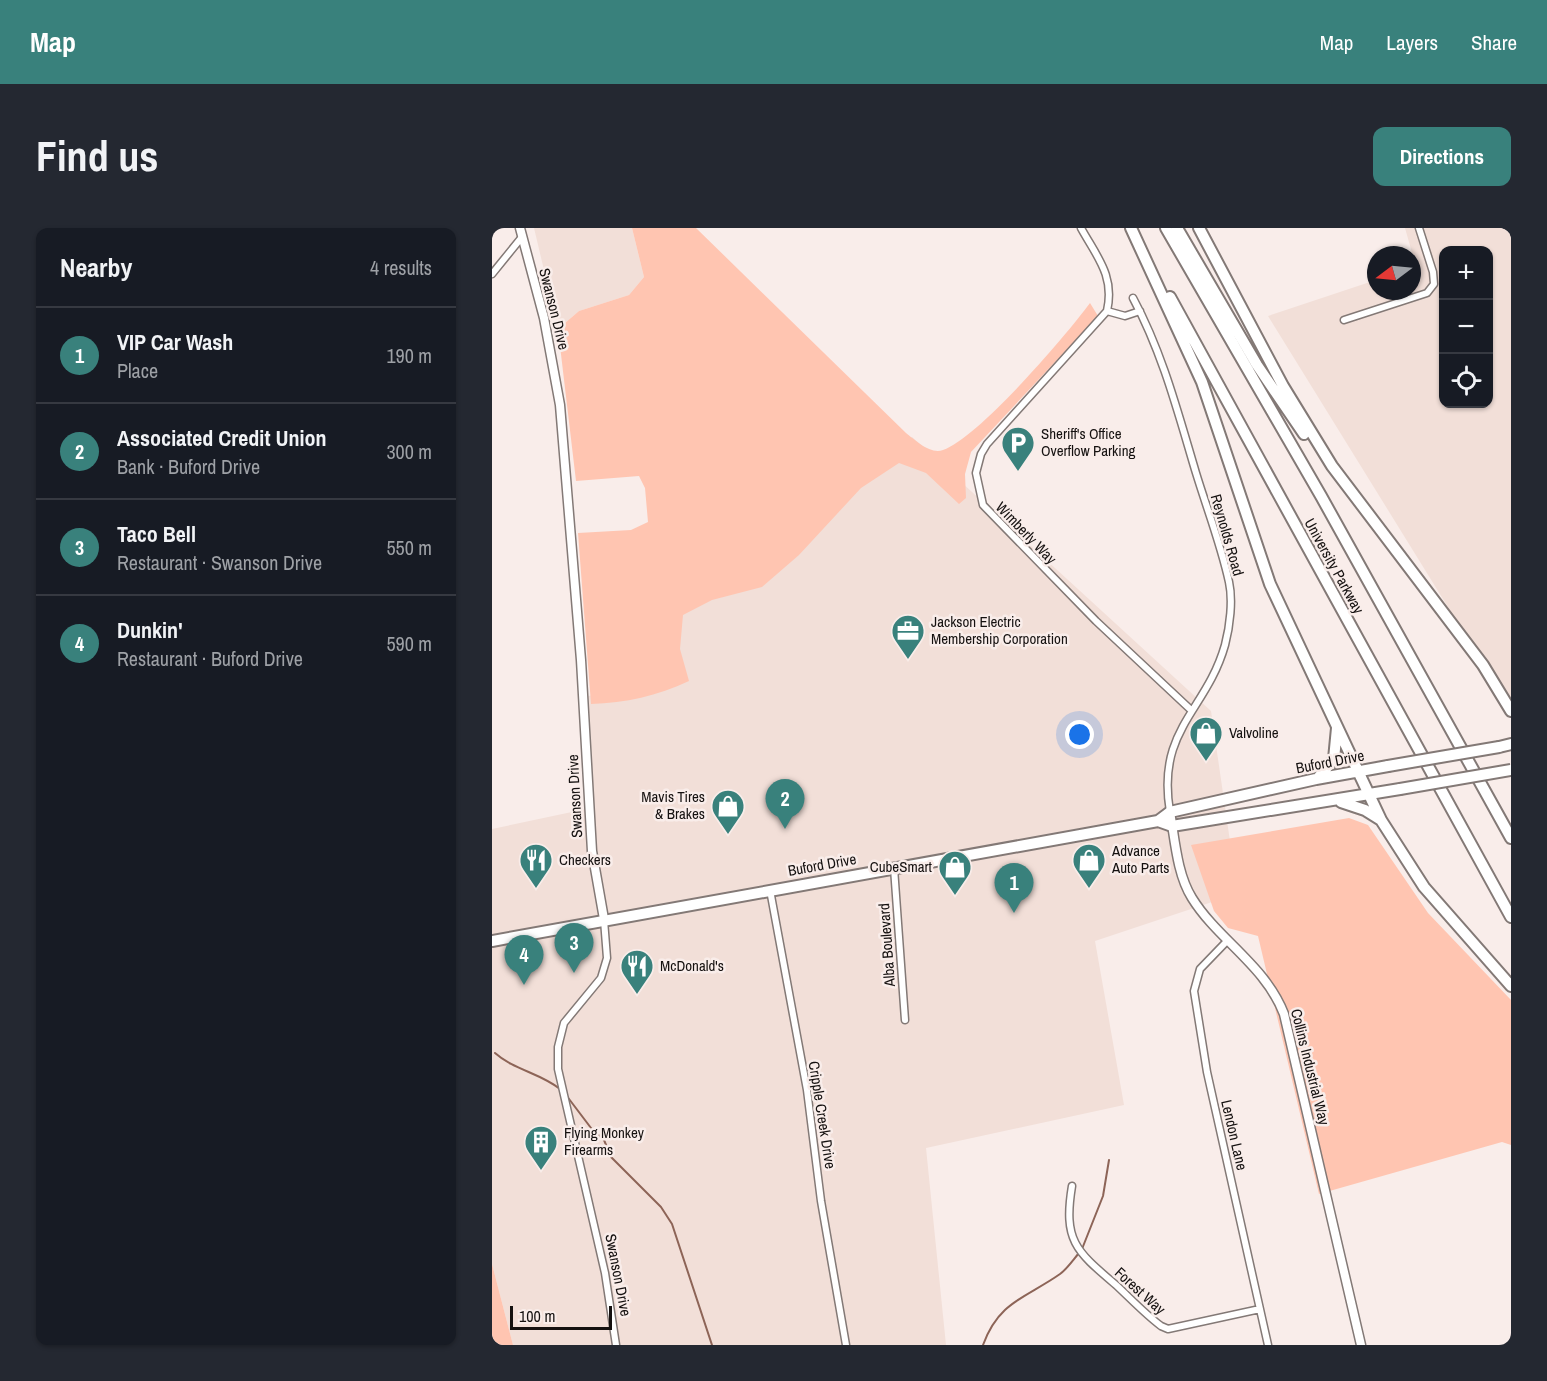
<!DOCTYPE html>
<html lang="en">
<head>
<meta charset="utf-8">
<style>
	body { margin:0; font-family:"Archivo Narrow",sans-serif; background:#242831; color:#f1f3f6 }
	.controls { position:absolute; right:18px; top:18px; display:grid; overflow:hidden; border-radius:12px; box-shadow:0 2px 4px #0004 }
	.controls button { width:54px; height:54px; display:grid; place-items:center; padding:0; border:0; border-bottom:2px solid #363941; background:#171b24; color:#f1f3f6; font:30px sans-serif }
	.compass { position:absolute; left:875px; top:18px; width:54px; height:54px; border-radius:50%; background:#171b24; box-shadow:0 2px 4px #0004; rotate:254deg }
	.scale { position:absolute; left:18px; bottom:15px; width:102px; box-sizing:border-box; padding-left:6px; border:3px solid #151110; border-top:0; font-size:16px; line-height:21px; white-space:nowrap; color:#151110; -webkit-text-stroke:4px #f9edea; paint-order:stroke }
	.you { position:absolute; left:588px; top:507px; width:21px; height:21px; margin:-15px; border:4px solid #fff; border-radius:50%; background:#1a73e8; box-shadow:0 0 0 9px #1a73e833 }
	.badge { display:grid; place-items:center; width:39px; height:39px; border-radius:50%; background:#39817c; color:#fff; font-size:20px; font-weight:700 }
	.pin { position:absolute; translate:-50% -50px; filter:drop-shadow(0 2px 3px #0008) }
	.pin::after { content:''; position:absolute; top:32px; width:21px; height:18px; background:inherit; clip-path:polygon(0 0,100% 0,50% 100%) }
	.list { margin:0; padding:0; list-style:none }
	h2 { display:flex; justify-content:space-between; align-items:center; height:78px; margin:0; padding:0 24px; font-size:26px }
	h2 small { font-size:20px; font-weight:400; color:#9ea1a6 }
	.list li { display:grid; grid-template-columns:39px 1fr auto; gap:18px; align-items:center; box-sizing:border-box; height:96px; padding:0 24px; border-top:2px solid #363941 }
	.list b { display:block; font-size:22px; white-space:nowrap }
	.list p { margin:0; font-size:20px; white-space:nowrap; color:#9ea1a6 }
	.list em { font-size:20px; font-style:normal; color:#9ea1a6 }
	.icon { flex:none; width:33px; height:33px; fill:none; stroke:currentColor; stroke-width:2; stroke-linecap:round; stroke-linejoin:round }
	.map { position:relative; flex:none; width:1019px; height:1117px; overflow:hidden; border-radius:12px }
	header { display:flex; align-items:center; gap:36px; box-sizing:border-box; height:84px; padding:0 30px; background:#39817c; color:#fff }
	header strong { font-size:28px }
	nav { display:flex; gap:33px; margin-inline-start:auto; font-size:21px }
	.intro { display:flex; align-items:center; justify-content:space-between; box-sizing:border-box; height:144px; padding:0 36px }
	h1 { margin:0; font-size:42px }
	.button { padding:15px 27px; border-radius:12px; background:#39817c; color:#fff; font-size:21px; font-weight:700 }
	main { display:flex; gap:36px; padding:0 36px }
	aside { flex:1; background:#171b24; border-radius:12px; box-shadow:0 2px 4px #0004 }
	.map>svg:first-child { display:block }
	.built { fill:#f2dfd8; fill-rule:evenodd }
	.green { fill:#ffc5b1 }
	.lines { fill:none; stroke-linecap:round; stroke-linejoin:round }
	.stream { stroke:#8d6457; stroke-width:2 }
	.street-casing { stroke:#837976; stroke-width:9 }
	.secondary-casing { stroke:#837976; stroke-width:11 }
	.highway-casing { stroke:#837976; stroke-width:14 }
	.street { stroke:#fff; stroke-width:6 }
	.secondary { stroke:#fff; stroke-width:8 }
	.highway { stroke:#fff; stroke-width:10 }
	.highway-bridge-casing { stroke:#837976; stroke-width:14; stroke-linecap:butt }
	.highway-bridge { stroke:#fff; stroke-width:10 }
	.labels { text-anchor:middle; stroke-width:5; stroke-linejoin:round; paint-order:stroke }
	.street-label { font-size:15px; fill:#151110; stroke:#f9edea }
	.poi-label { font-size:15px; fill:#151110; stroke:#f9edea; text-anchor:start }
</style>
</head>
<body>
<header>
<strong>Map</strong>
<nav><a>Map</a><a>Layers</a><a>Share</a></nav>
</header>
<div class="intro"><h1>Find us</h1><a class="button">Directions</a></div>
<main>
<aside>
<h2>Nearby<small>4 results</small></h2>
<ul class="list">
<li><span class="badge">1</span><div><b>VIP Car Wash</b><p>Place</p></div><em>190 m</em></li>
<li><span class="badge">2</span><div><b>Associated Credit Union</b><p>Bank · Buford Drive</p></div><em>300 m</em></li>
<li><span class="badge">3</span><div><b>Taco Bell</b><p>Restaurant · Swanson Drive</p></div><em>550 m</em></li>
<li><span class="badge">4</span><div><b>Dunkin'</b><p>Restaurant · Buford Drive</p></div><em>590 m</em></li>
</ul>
</aside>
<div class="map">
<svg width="1019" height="1117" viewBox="0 0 1019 1117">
	<rect width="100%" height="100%" fill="#f9edea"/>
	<path class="built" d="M42 0H140L152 49 137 67 87 83 66 101Z
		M913 0H1019V481L776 88 884 52V63H920V40L924 39ZM951 22H996V176H951Z
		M420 209 719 483 746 668H738L603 713 632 877 434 920 454 1117H21L0 1036V601L94 581 89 469 180 456 172 378Z"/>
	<path class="green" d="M140 0H204L414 205C423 212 439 227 451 222 487 209 573 109 598 75L606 88 479 224 473 246 474 270 467 276 434 245 407 235 369 260 307 327 270 359 220 372 191 387 188 421 197 453C165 468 134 475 99 476L86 305 139 302 156 294 153 260 147 248 84 253 66 101 87 83 137 67 152 49Z
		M857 590 876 597 936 685 1019 772V917L1010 914 827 966 766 708 736 700 722 683 699 617Z
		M0 1036 21 1117H0Z"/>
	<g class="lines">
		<path class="stream" d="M3 825C22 842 48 845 68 861
			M74 867 99 900 112 912 119 929 169 979 180 996 220 1117
			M590 1021 611 968 617 932
			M491 1117C507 1073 534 1070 568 1046 575 1041 581 1032 587 1025"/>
		<defs>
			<path id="street" d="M589 0C605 29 623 48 615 83L495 216 489 226 484 245 491 277 604 393 699 482
				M0 46 30 9
				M641 70C671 126 686 185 704 245 715 281 729 317 737 354 741 372 738 398 733 417 714 484 664 501 678 584
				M615 83 633 88 648 83
				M852 92 935 65 942 56 941 44 927 0
				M402 640 413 792
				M278 662 315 862 329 973 354 1117
				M112 692 115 730 109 750 72 795 66 819V841L113 1045 124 1117
				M736 712 708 741 702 763 715 844 776 1117
				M580 958C571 1013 584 1023 624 1057 639 1071 653 1086 669 1098L676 1101 768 1081"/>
			<path id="secondary" d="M28 0 52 90 68 177 89 432 100 623 112 691
				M678 584C683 612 685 646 700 670 726 712 773 737 792 786L869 1117"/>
			<path id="highway" d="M639 0 710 154 778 356 889 592 932 659 1019 758
				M674 0 829 268 1019 610
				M685 0 765 137 812 206
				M707 0 791 158 840 238 991 437 1019 483
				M678 69 1019 689
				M1007 519 1019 516
				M826 550 842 531 845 500
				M849 574 873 582 889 592
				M666 593 680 598 908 561
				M0 713 666 593 678 584 824 551 896 538"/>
		</defs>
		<use href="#street" class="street-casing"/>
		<use href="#secondary" class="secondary-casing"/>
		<use href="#highway" class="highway-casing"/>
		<use href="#street" class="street"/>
		<use href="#secondary" class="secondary"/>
		<use href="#highway" class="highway"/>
		<defs>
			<path id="highway-bridge" d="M896 538 1007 519
				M908 561 1019 542"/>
		</defs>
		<use href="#highway-bridge" class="highway-bridge-casing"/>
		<use href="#highway-bridge" class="highway-bridge"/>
	</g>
	<defs>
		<symbol id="parking-pin" viewBox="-11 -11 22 30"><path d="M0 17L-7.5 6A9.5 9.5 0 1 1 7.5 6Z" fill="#39817c" stroke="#f9edea"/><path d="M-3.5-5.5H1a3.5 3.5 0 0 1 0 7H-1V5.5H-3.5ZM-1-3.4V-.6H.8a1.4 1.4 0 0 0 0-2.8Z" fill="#fff"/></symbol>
		<symbol id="office-pin" viewBox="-11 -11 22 30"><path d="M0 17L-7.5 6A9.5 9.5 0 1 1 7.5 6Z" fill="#39817c" stroke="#f9edea"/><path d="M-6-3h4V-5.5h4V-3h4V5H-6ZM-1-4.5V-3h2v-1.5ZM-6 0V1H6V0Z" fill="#fff"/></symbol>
		<symbol id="shop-pin" viewBox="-11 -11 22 30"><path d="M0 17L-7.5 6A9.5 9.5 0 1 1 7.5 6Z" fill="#39817c" stroke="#f9edea"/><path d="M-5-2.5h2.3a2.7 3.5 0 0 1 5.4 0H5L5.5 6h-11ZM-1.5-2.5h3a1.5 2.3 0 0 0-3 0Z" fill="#fff"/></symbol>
		<symbol id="restaurant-pin" viewBox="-11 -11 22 30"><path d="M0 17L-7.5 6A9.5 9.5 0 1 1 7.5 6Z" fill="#39817c" stroke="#f9edea"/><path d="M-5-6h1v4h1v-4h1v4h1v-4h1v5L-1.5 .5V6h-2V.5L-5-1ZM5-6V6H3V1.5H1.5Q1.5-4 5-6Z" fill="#fff"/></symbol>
		<symbol id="building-pin" viewBox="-11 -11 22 30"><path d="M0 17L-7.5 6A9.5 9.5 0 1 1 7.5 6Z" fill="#39817c" stroke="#f9edea"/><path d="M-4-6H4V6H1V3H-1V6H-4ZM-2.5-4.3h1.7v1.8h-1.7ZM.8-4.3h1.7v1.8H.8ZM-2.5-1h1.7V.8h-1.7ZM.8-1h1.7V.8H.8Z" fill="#fff"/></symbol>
	</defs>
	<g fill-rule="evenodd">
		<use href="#parking-pin" x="507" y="196" width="38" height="52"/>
		<use href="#office-pin" x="397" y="384" width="38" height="52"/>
		<use href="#shop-pin" x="695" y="486" width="38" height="52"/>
		<use href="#shop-pin" x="217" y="559" width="38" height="52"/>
		<use href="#restaurant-pin" x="25" y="613" width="38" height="52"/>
		<use href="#shop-pin" x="578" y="613" width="38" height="52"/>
		<use href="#shop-pin" x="444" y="620" width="38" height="52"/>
		<use href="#restaurant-pin" x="126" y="719" width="38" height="52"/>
		<use href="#building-pin" x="30" y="895" width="38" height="52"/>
	</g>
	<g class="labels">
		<g class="street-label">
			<text transform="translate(62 81) rotate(76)" y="5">Swanson Drive</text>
			<text transform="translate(534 305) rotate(46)" y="5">Wimberly Way</text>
			<text transform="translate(735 307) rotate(74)" y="5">Reynolds Road</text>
			<text transform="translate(842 338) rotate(61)" y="5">University Parkway</text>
			<text transform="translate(838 534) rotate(-11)" y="5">Buford Drive</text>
			<text transform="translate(83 568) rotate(-93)" y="5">Swanson Drive</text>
			<text transform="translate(330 637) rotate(-10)" y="5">Buford Drive</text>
			<text transform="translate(395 717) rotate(-94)" y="5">Alba Boulevard</text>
			<text transform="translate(818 839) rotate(76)" y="5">Collins Industrial Way</text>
			<text transform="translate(330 887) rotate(81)" y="5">Cripple Creek Drive</text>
			<text transform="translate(742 907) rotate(77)" y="5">Lendon Lane</text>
			<text transform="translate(126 1047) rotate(79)" y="5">Swanson Drive</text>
			<text transform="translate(648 1063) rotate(42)" y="5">Forest Way</text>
		</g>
		<g class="poi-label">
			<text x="549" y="211">Sheriff's Office<tspan x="549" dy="17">Overflow Parking</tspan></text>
			<text x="439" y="399">Jackson Electric<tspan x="439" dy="17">Membership Corporation</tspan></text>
			<text x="737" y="510">Valvoline</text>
			<text x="213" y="574" text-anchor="end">Mavis Tires<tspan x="213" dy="17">&amp; Brakes</tspan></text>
			<text x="620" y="628">Advance<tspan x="620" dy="17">Auto Parts</tspan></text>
			<text x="67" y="637">Checkers</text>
			<text x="440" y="644" text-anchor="end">CubeSmart</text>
			<text x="168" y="743">McDonald's</text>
			<text x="72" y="910">Flying Monkey<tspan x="72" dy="17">Firearms</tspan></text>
		</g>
	</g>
</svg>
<div class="controls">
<button>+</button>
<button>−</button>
<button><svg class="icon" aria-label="locate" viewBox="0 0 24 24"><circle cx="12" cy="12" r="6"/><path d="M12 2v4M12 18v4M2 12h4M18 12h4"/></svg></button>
</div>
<svg class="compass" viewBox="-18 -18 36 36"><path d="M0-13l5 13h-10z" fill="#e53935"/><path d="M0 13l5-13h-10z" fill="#9ea1a6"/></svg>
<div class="scale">100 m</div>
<div class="you"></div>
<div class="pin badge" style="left:522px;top:685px">1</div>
<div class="pin badge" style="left:293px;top:601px">2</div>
<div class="pin badge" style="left:82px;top:745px">3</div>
<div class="pin badge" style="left:32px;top:757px">4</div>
</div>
</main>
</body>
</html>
